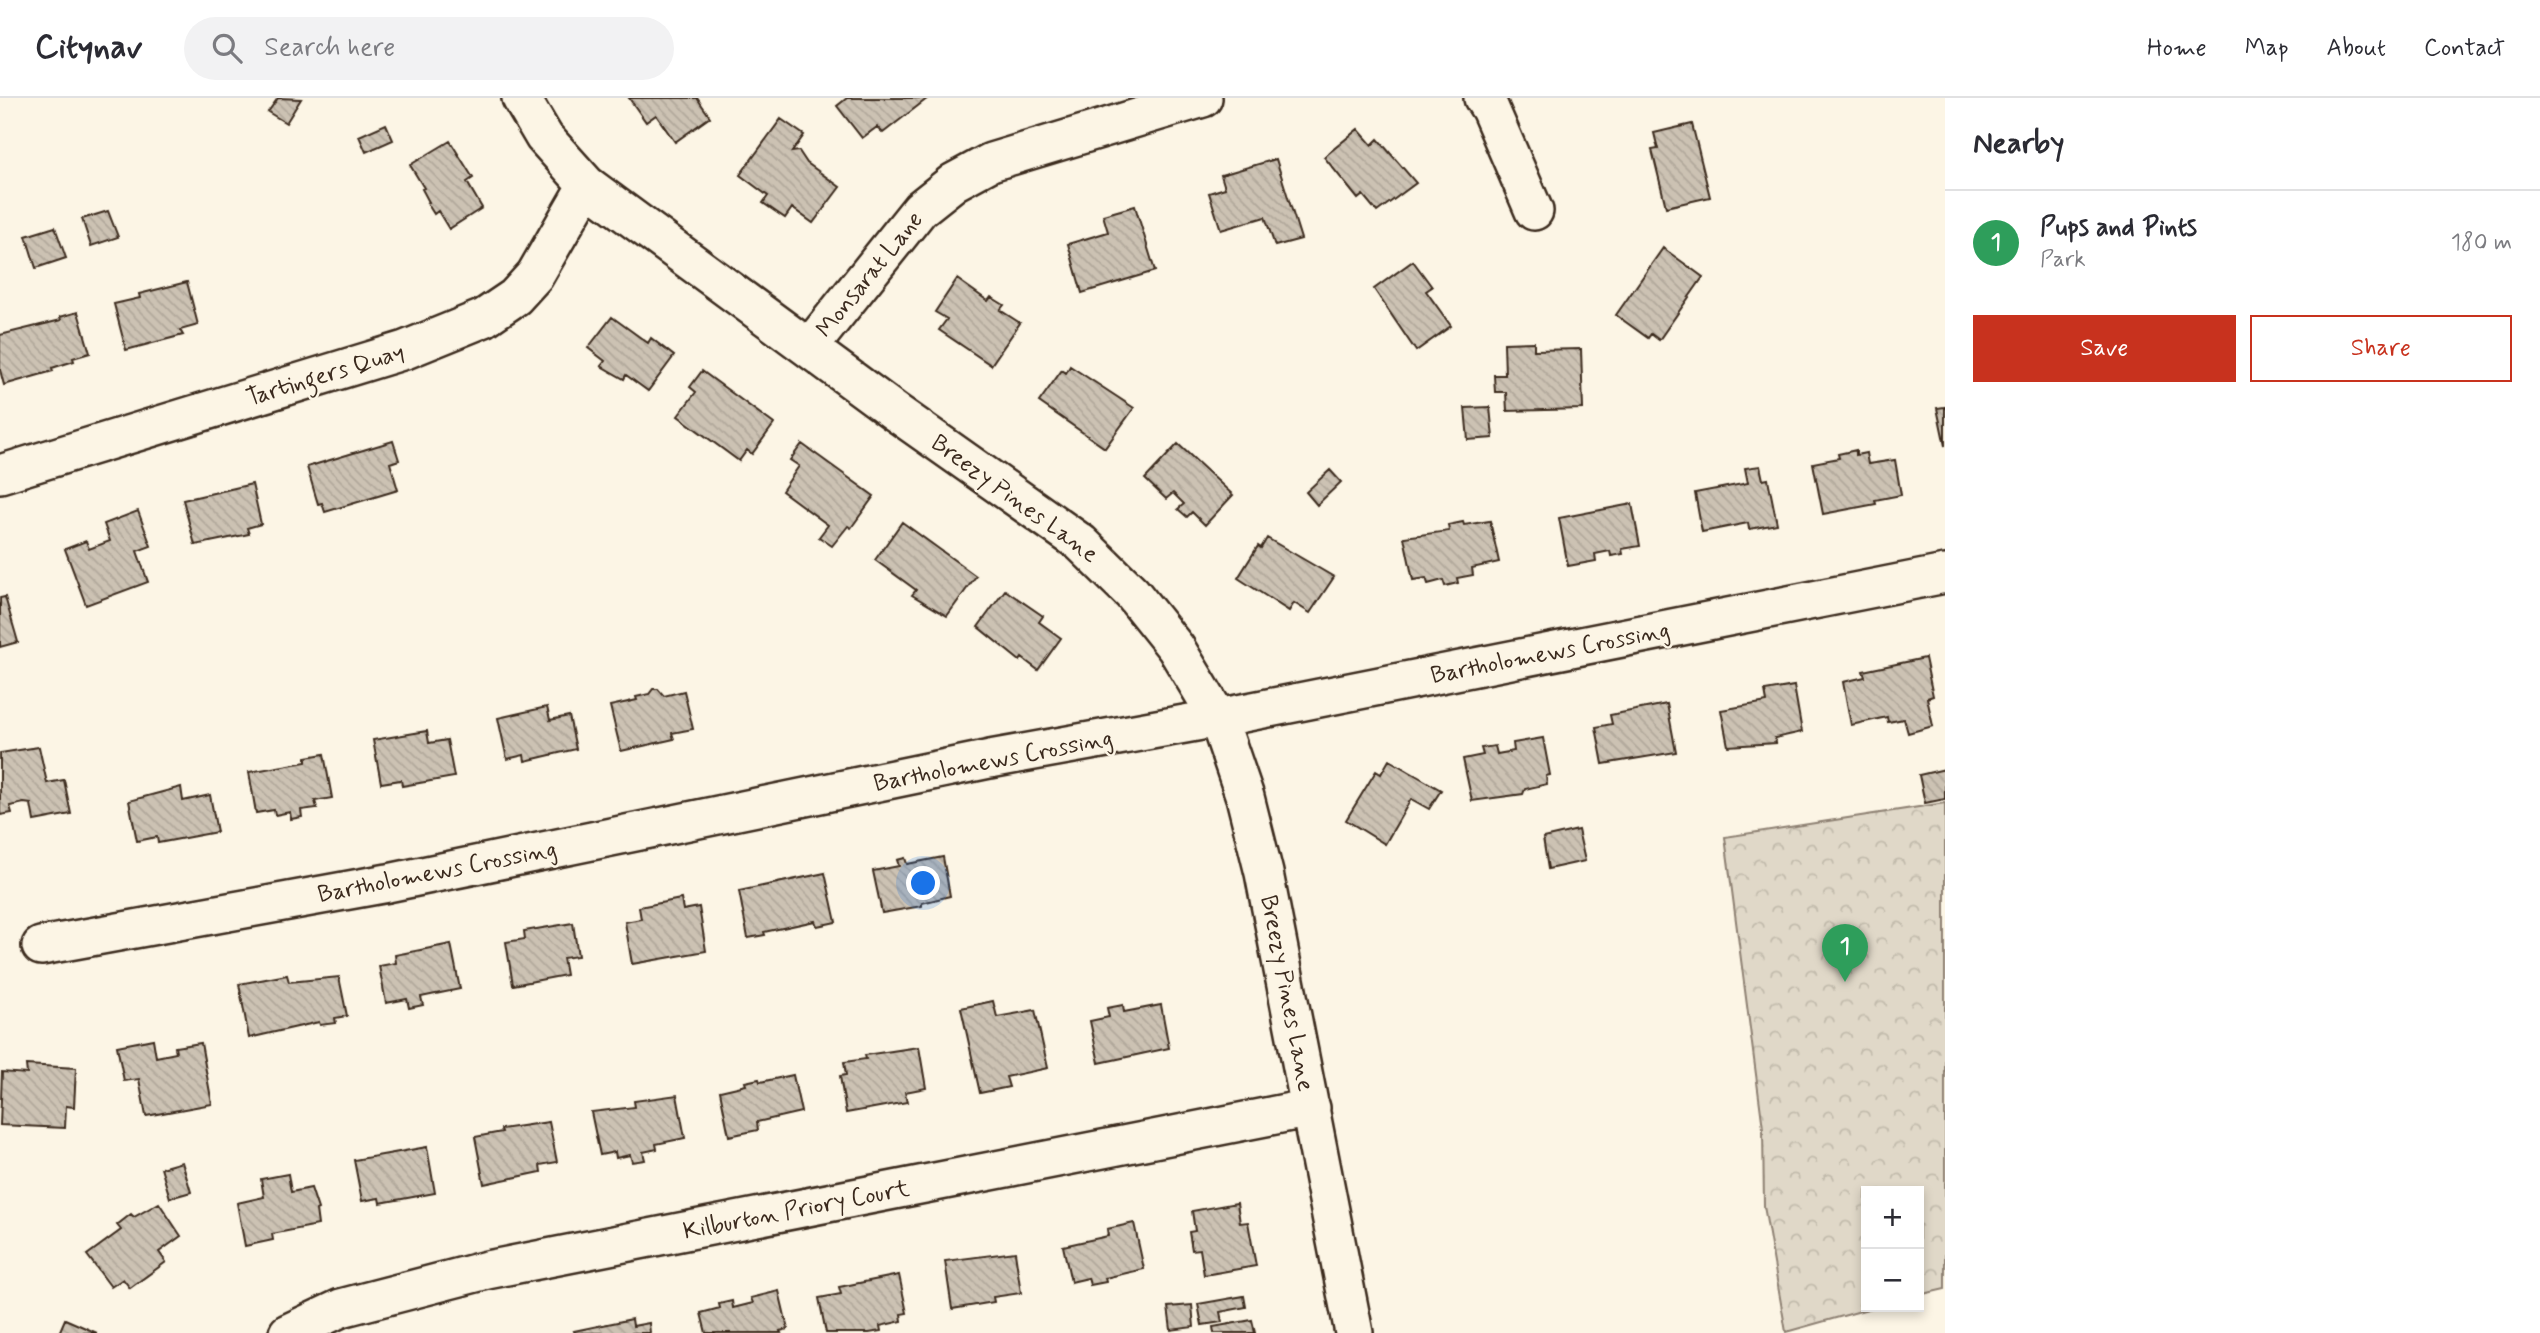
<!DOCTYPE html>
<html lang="en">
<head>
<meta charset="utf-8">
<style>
	body { margin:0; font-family:Mynerve,sans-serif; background:#f2f2f3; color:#2b2b33 }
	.controls { position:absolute; right:21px; bottom:21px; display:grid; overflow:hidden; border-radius:0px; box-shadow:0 4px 10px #0003 }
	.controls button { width:63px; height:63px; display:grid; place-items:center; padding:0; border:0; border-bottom:2px solid #e1e1e2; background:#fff; color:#2b2b33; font:35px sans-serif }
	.you { position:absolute; left:924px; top:786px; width:24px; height:24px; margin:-18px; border:5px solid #fff; border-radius:50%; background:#1a73e8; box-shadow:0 0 0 10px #1a73e833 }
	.badge { display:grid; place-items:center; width:46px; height:46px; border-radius:50%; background:#c8321e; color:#fff; font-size:23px; font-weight:700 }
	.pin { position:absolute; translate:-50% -58px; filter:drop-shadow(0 2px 4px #0008) }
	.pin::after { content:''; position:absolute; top:37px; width:24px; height:21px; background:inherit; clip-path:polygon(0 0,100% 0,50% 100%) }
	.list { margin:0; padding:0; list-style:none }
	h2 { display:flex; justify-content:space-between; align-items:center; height:91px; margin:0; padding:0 28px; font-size:30px }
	h2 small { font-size:23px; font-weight:400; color:#7c7c81 }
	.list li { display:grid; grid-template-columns:46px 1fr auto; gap:21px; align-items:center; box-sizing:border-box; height:105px; padding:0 28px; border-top:2px solid #e1e1e2 }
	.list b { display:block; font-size:26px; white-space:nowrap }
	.list p { margin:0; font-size:23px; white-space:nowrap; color:#7c7c81 }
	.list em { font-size:23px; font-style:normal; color:#7c7c81 }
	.actions { display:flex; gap:14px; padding:21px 28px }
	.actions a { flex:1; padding:16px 0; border:2px solid #c8321e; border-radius:0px; text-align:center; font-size:24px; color:#c8321e }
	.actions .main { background:#c8321e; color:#fff }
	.icon { flex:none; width:38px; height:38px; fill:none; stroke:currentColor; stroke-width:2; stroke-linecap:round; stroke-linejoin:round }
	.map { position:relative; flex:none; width:1945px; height:1235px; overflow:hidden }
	header { display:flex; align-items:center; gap:42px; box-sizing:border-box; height:98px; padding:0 35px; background:#fff; border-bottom:2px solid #e1e1e2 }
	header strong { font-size:33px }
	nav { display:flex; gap:38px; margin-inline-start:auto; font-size:24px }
	.search { width:490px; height:63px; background:#f2f2f3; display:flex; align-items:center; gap:18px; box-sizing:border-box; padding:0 24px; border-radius:38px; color:#7c7c81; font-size:26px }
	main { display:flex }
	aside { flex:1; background:#fff }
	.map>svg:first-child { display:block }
	.forest { fill:url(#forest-crowns); stroke:#8e8173; stroke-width:2 }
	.building { fill:url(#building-back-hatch); stroke:#3b2a1e; stroke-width:2 }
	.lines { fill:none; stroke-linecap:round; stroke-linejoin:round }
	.minor-casing { stroke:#3b2a1e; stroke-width:42 }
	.minor { stroke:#fcf5e5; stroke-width:37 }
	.labels { text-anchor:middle; stroke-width:5; stroke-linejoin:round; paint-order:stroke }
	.street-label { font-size:24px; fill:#3b2a1e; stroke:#fcf5e5 }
</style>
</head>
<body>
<header>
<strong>Citynav</strong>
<div class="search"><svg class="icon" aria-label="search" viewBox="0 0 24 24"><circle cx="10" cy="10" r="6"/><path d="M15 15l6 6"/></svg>Search here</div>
<nav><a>Home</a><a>Map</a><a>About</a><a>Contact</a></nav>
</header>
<main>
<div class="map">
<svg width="1945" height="1235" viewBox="0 0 1945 1235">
	<defs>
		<pattern id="forest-crowns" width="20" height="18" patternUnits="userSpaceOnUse" patternTransform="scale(1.75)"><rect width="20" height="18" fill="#e0d8c8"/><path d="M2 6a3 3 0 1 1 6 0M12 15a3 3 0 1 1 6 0" fill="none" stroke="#c1baab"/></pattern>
		<pattern id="building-back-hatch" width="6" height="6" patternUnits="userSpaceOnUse" patternTransform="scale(1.75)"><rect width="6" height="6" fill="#ccc2b3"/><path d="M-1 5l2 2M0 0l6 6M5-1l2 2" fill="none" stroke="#b0a79a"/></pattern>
	</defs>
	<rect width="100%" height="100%" fill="#fcf5e5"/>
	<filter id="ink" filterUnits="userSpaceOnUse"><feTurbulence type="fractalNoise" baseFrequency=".0143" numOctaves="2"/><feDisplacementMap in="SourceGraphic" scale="14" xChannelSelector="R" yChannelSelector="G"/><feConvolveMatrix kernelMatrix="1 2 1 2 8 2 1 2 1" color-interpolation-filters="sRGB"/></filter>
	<g filter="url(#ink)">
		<path class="forest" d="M1945 705V1191L1919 1197V1093H1866V1209H1875L1786 1234 1764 1108 1763 1030 1725 739Z"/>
		<path class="building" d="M278 0 301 1 286 25 268 14Z
			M629 0H697L710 19 675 44 656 17 646 24Z
			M847 0H928L883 35 877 29 862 40 837 8Z
			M781 21 804 37 792 54 799 53 807 65 840 89 813 125 792 110 785 120 763 105 768 98 740 77Z
			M386 26 393 42 366 54 359 38Z
			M1692 26 1710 99 1666 109 1652 52 1658 51 1654 35Z
			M1358 31 1372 47 1378 41 1416 85 1377 114 1363 97 1358 101 1324 59Z
			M450 43 473 80 467 84 482 110 449 131 438 113 434 116 427 105 429 104 422 91 424 90 410 67Z
			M1276 61 1301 141 1275 148 1265 119 1221 132 1209 95 1225 90 1221 77Z
			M1135 108 1155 173 1082 195 1068 146 1108 134 1103 117Z
			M108 113 118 139 91 148 82 121Z
			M55 129 66 160 36 170 26 138Z
			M1663 150 1703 179 1659 242 1651 236 1648 240 1616 217Z
			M1413 163 1432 189 1426 193 1451 228 1416 253 1374 191Z
			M957 181 988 203 991 199 1004 207 1000 212 1020 225 991 267 939 232 947 221 935 214Z
			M187 184 198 227 180 232 183 237 126 252 114 206 140 200 139 196Z
			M78 214 90 255 73 260 74 263 52 270 53 273 4 287 0 272V237L61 222 60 219Z
			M612 219 648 245 651 240 674 258 648 293 626 277 624 281 601 268 605 263 588 250Z
			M1534 244V252L1581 251 1583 311 1507 313 1506 294H1495L1494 277H1505L1504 245Z
			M1070 268 1134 310 1105 350 1039 304 1062 272 1066 275Z
			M702 273 774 326 752 356 747 352 739 363 678 318 696 294 690 289Z
			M1490 309 1493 340 1468 342 1465 310Z
			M1945 309V348L1937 310Z
			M393 343 399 362 390 365 398 392 325 414 322 405 318 406 307 369Z
			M802 346 874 398 851 430 848 428 832 448 819 439 828 427 782 393 799 368 790 362Z
			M1178 346 1233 397 1205 427 1192 414 1187 419 1178 411 1184 406 1173 395 1166 401 1145 381Z
			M1856 352V357L1866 355 1868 366 1895 362 1901 397 1875 402 1876 406 1823 416 1813 365 1839 360 1838 356Z
			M1760 368 1763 382 1768 381 1777 426 1749 431 1748 425 1702 434 1695 395 1748 385 1745 370Z
			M1330 372 1341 384 1317 407 1306 394Z
			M252 386 261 426 247 430 249 436 195 447 183 402Z
			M1632 406 1640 448 1622 451 1623 456 1611 458 1610 453 1595 456 1596 463 1568 468 1559 420Z
			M138 413 151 448 137 453 148 484 86 507 65 451 86 443 89 451 110 443 104 426Z
			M1490 423 1499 464 1472 470 1473 477 1457 480 1458 485 1445 488 1443 482 1428 486 1426 480 1413 482 1404 439 1449 433 1448 427 1463 424 1464 427Z
			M902 424 976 478 947 518 912 497 916 492 875 462Z
			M1267 440 1334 479 1310 515 1294 505 1289 513 1238 480 1258 448 1261 450Z
			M1005 492 1043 518 1039 524 1061 540 1038 572 1022 560 1020 563 978 529Z
			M5 499 18 544 0 549V500Z
			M1925 560 1933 598 1927 600 1933 628 1908 635 1904 621 1888 624 1887 619 1851 627 1843 584 1865 579 1863 573Z
			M1794 588 1802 634 1775 640 1776 645 1728 648 1721 612 1767 604 1765 593Z
			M653 591H658L664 598 684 593 693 631 672 635 674 641 621 653 610 608 637 602 636 599 649 596Z
			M1667 606 1676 654 1603 666 1596 629 1612 626 1610 617Z
			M547 609 550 622 569 618 576 651 525 663 524 657 507 661 498 620Z
			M427 633 429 645 447 642 454 679 402 688 401 682 381 685 373 642Z
			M1543 640 1550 677 1546 678 1547 686 1525 691 1523 696 1472 703 1463 661 1483 657 1481 650 1495 648 1497 656 1514 653 1513 645Z
			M39 649 47 685 64 682 71 716 34 723 31 706 24 705 10 708 12 715 0 717V655Z
			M324 656 332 700 315 703 317 710 301 712 302 719 291 721 290 714 275 717 274 712 256 715 249 674 306 664V659Z
			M1389 662 1441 692 1429 711 1411 701 1385 746 1346 722 1376 673 1381 676Z
			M1945 671V701L1925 705 1919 677Z
			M181 689 183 703 210 697 217 734 158 745 157 739 137 743 129 703Z
			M1578 732 1585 763 1548 771 1543 740Z
			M943 759 950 798 922 805V808L882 815 873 773 899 768 897 762 905 760 907 766Z
			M825 775 836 824 817 828 815 823 764 834 765 837 748 840 739 793Z
			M681 801 683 812 699 809 706 853 632 866 625 824 641 821 639 809Z
			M573 825 578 858 563 860 566 877 513 887 506 844 525 841 524 833Z
			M451 846 460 891 421 899 423 907 409 910 407 901 386 905 379 868 396 865 395 857Z
			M287 877 289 884 339 879 347 918 335 920 336 925 320 927 319 924 249 940 239 886Z
			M993 903 997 919 1035 912 1048 970 1006 979 1009 989 980 995 961 910Z
			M1123 907 1124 914 1161 907 1169 950 1099 965 1090 923 1109 919 1107 910Z
			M153 941 156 959 176 955 175 949 201 945 212 1006 146 1018 139 981 124 983 117 948Z
			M919 949 926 990 905 994 907 1004 846 1015 840 978 846 977 844 964 866 961 865 957Z
			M26 967 76 970 74 1009 66 1008 65 1030 0 1027 2 974 27 976Z
			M793 977 801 1014 757 1024 758 1032 729 1038 720 993 746 987 745 984 759 981 760 984Z
			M677 997 685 1040 656 1046 657 1051 643 1054 645 1062 632 1064 630 1057 616 1060 615 1054 600 1057 591 1014 635 1009 634 1003Z
			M549 1024 557 1064 540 1067 541 1074 484 1086 475 1039 502 1034 501 1031Z
			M427 1049 435 1095 380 1105 379 1100 362 1103 354 1062Z
			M182 1064 191 1094 170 1100 161 1070Z
			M288 1076 291 1094 311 1090 318 1111 316 1112 318 1127 272 1136 273 1142 245 1148 237 1105 264 1099 261 1081Z
			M159 1105 181 1138 159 1154 166 1164 130 1190 123 1181 111 1189 87 1157 121 1132 117 1127 131 1116 134 1119Z
			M1237 1105 1240 1125 1248 1124 1256 1168 1204 1177 1200 1151 1192 1152 1189 1134 1195 1133 1192 1113Z
			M1134 1125 1144 1171 1105 1180 1106 1184 1090 1187 1088 1180 1071 1184 1063 1148 1108 1138 1107 1131Z
			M1015 1154 1021 1195 993 1199 994 1204 952 1211 945 1163Z
			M899 1177 907 1215 901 1216 902 1223 880 1228 881 1233 869 1235H826L819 1200 841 1196 839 1189Z
			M779 1193 788 1231 780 1233 781 1235H706L701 1215 720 1210 719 1206 732 1203 733 1210 753 1205 751 1200Z
			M1244 1198 1246 1209 1220 1214 1222 1224 1202 1227 1198 1206Z
			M1192 1207 1194 1229 1171 1232 1168 1209Z
			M65 1221 97 1235H59Z
			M632 1221 633 1228 649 1225 650 1235H575L574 1233Z
			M1252 1222 1255 1235H1214L1213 1229Z"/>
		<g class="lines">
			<defs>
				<path id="minor" d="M521 0 544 39 587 87 894 313 1081 445 1132 495 1176 550 1218 620 1245 699 1264 775 1354 1235
					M1483 0 1490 11 1534 113
					M809 250 920 111 954 84 991 64 1203 0
					M0 376 405 252 484 220 515 199 535 177 587 87
					M41 848 388 785 990 661 1218 620 1945 476
					M288 1235 341 1210 487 1172 1311 1010"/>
			</defs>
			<use href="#minor" class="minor-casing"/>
			<use href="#minor" class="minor"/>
		</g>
	</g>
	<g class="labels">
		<g class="street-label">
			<text transform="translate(869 176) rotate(-51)" y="8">Monsarat Lane</text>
			<text transform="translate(325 276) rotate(-17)" y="8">Tartingers Quay</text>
			<text transform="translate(1015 400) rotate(36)" y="8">Breezy Pines Lane</text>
			<text transform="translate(1550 554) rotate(-11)" y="8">Bartholomews Crossing</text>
			<text transform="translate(993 662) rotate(-11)" y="8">Bartholomews Crossing</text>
			<text transform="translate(437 773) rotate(-11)" y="8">Bartholomews Crossing</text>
			<text transform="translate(1288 895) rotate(79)" y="8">Breezy Pines Lane</text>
			<text transform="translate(796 1111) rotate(-11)" y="8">Kilburton Priory Court</text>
		</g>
	</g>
</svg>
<div class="controls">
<button>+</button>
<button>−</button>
</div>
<div class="you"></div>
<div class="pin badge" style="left:1845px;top:884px;background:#2e9e5b">1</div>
</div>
<aside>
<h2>Nearby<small></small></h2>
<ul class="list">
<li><span class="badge" style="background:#2e9e5b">1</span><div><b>Pups and Pints</b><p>Park</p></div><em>180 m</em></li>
</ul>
<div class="actions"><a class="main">Save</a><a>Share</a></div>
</aside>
</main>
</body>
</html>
